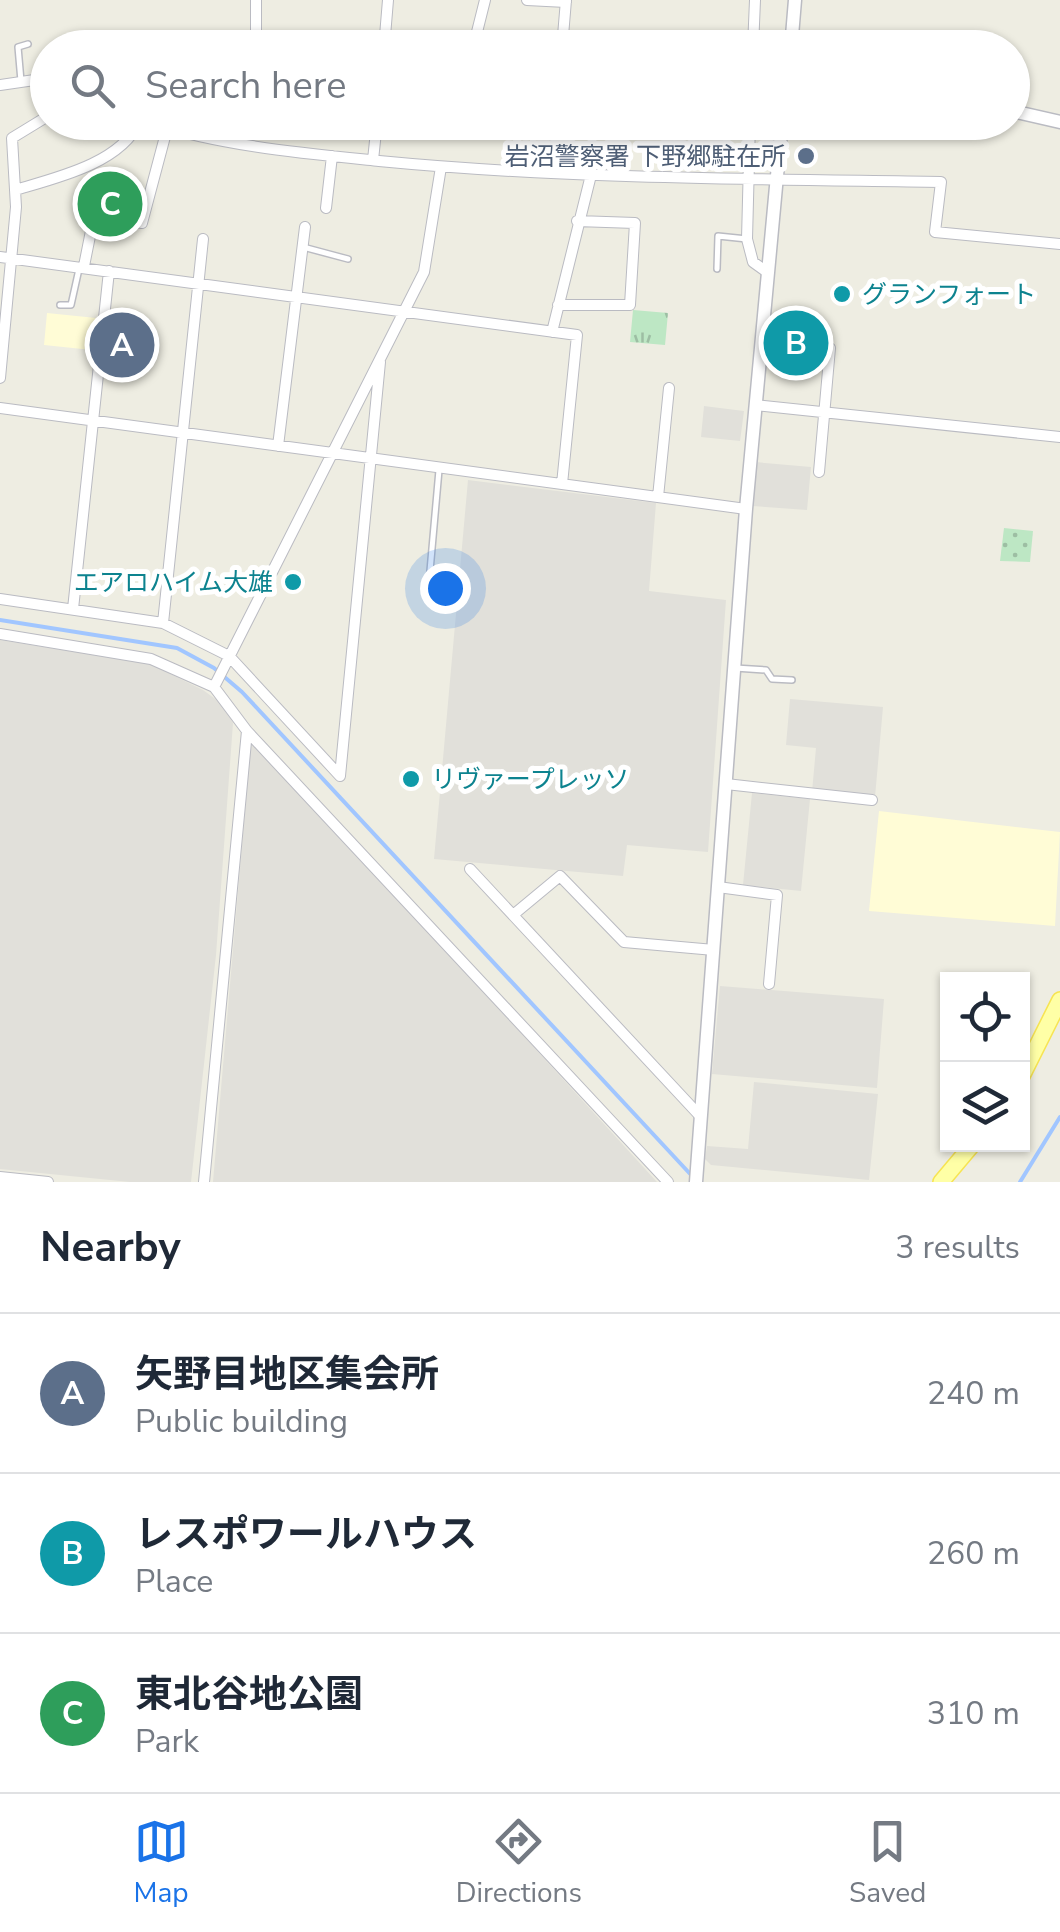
<!DOCTYPE html>
<html lang="en">
<head>
<meta charset="utf-8">
<style>
	body { margin:0; font-family:"Nunito Sans","Noto Sans JP",sans-serif; background:#f2f2f3; color:#1f2937 }
	.controls { position:absolute; right:30px; bottom:30px; display:grid; overflow:hidden; border-radius:0px; box-shadow:0 2px 8px #0004 }
	.controls button { width:90px; height:90px; display:grid; place-items:center; padding:0; border:0; border-bottom:2px solid #e0e1e3; background:#fff; color:#1f2937; font:50px sans-serif }
	.you { position:absolute; left:445px; top:588px; width:35px; height:35px; margin:-25px; border:8px solid #fff; border-radius:50%; background:#1a73e8; box-shadow:0 0 0 15px #1a73e833 }
	.badge { display:grid; place-items:center; width:65px; height:65px; border-radius:50%; background:#1a73e8; color:#fff; font-size:32px; font-weight:700 }
	.pin { position:absolute; translate:-50% -50%; border:5px solid #fff; box-shadow:0 2px 10px #0006 }
	.list { margin:0; padding:0; list-style:none }
	h2 { display:flex; justify-content:space-between; align-items:center; height:130px; margin:0; padding:0 40px; font-size:42px }
	h2 small { font-size:32px; font-weight:400; color:#747a83 }
	.list li { display:grid; grid-template-columns:65px 1fr auto; gap:30px; align-items:center; box-sizing:border-box; height:160px; padding:0 40px; border-top:2px solid #e0e1e3 }
	.list b { display:block; font-size:38px; white-space:nowrap }
	.list p { margin:0; font-size:32px; white-space:nowrap; color:#747a83 }
	.list em { font-size:32px; font-style:normal; color:#747a83 }
	.icon { flex:none; width:55px; height:55px; fill:none; stroke:currentColor; stroke-width:2; stroke-linecap:round; stroke-linejoin:round }
	.map { position:relative; flex:none; width:1060px; height:1182px; overflow:hidden }
	.search { position:absolute; background:#fff; box-shadow:0 2px 8px #0004; left:30px; right:30px; top:30px; height:110px; display:flex; align-items:center; gap:25px; box-sizing:border-box; padding:0 35px; border-radius:55px; color:#747a83; font-size:38px }
	.sheet { height:610px; background:#fff }
	nav { display:flex; justify-content:space-around; align-items:center; box-sizing:border-box; height:140px; border-top:2px solid #e0e1e3; background:#fff; font-size:28px; color:#747a83 }
	nav a { display:grid; justify-items:center; gap:5px }
	nav .on { color:#1a73e8 }
	.map>svg:first-child { display:block }
	.commercial { fill:#fffcd6 }
	.industrial { fill:#e1e0da }
	.grass { fill:url(#grass-dots) }
	.park { fill:url(#park-tufts) }
	.lines { fill:none; stroke-linecap:round; stroke-linejoin:round }
	.stream { stroke:#a1c6ff; stroke-width:4 }
	.service-casing { stroke:#babbc2; stroke-width:8 }
	.minor-casing { stroke:#babbc2; stroke-width:12 }
	.tertiary-casing { stroke:#babbc2; stroke-width:15 }
	.primary-casing { stroke:#f7e452; stroke-width:18 }
	.service { stroke:#fff; stroke-width:5 }
	.minor { stroke:#fff; stroke-width:10 }
	.tertiary { stroke:#fff; stroke-width:12 }
	.primary { stroke:#ffffa6; stroke-width:15 }
	.service-dot { fill:#5c6f8a; stroke:#fff; stroke-width:4 }
	.culture-dot { fill:#0f9aa8; stroke:#fff; stroke-width:4 }
	.labels { text-anchor:middle; stroke-width:10; stroke-linejoin:round; paint-order:stroke }
	.service-label { font-size:25px; fill:#4e5e75; stroke:#fff; text-anchor:end }
	.culture-label { font-size:25px; fill:#0d838f; stroke:#fff; text-anchor:start }
</style>
</head>
<body>
<div class="map">
<svg width="1060" height="1182" viewBox="0 0 1060 1182">
	<defs>
		<pattern id="grass-dots" width="8" height="8" patternUnits="userSpaceOnUse" patternTransform="scale(2.5)"><rect width="8" height="8" fill="#bde7c4"/><path d="M2 2h.1M6 6h.1" fill="none" stroke="#9dbea3" stroke-width="1.8" stroke-linecap="round"/></pattern>
		<pattern id="park-tufts" width="24" height="20" patternUnits="userSpaceOnUse" patternTransform="scale(2.5)"><rect width="24" height="20" fill="#bde7c4"/><path d="M3 7l-1-3M5 7V3M7 7l1-3M15 17l-1-3M17 17v-4M19 17l1-3" fill="none" stroke="#9dbea3"/></pattern>
	</defs>
	<rect width="100%" height="100%" fill="#eeede2"/>
	<path class="commercial" d="M47 313 96 318 92 350 44 345Z
		M879 811 1060 832 1055 926 869 911Z"/>
	<path class="industrial" d="M704 406 744 411 740 441 701 437Z
		M755 462 811 467 807 510 752 506Z
		M468 480 656 503 649 591 726 600 708 852 627 845 623 876 434 859Z
		M0 640 150 664 203 690 225 706 233 723 216 955 191 1182H130L0 1169Z
		M790 699 883 707 875 797 812 792 816 748 786 745Z
		M251 741 432 936 657 1182H213Z
		M752 793 810 799 801 891 743 885Z
		M720 986 884 999 877 1088 712 1074Z
		M754 1082 878 1094 869 1180 711 1165 705 1159 707 1146 748 1149Z"/>
	<path class="grass" d="M1004 528 1033 531 1030 562 1000 561Z"/>
	<path class="park" d="M633 310 668 313 665 345 630 342Z"/>
	<g class="lines">
		<path class="stream" d="M0 620 177 648 214 668 242 692 693 1177
			M1020 1182 1060 1117"/>
		<defs>
			<path id="service" d="M21 81 18 47 28 44
				M379 122 423 132
				M303 247 348 259
				M717 269 718 236 747 239
				M60 305H71L79 269
				M429 582 439 470
				M735 668 766 670 772 679 792 680"/>
			<path id="minor" d="M256 0V48
				M527 0 566 2
				M477 32 485 0
				M384 48 388 0
				M562 48 566 0
				M753 48 755 0
				M0 85 48 78
				M147 122C222 146 300 153 379 161 565 179 754 179 941 182L935 232 1060 244
				M750 122 747 239 753 262 767 272
				M373 160 377 122
				M553 172 557 122
				M15 190C56 178 121 163 139 122
				M326 208 332 156
				M0 257 577 335 562 484
				M84 266 94 216 142 223 167 129
				M558 305H630L635 223 577 221
				M552 332 591 175
				M0 378 16 207 12 138 48 116
				M755 405 1060 437
				M0 408 746 509
				M278 446 305 227
				M819 472 830 348
				M658 497 669 388
				M0 599 163 623 229 656 340 776 380 362
				M73 609 109 271
				M163 623 203 239
				M0 634 151 659 214 687 247 731 668 1182
				M214 687 424 272 441 167
				M726 784 872 800
				M470 869 701 1117
				M718 887 777 895 769 984
				M513 915 560 876 624 942 714 950
				M0 1177 48 1182
				M204 1182 247 731"/>
			<path id="tertiary" d="M791 48 795 0
				M1012 111 1060 122
				M696 1182 746 509 782 122"/>
			<path id="primary" d="M1022 1076 1060 1000
				M941 1182 973 1144"/>
		</defs>
		<use href="#service" class="service-casing"/>
		<use href="#minor" class="minor-casing"/>
		<use href="#tertiary" class="tertiary-casing"/>
		<use href="#primary" class="primary-casing"/>
		<use href="#service" class="service"/>
		<use href="#minor" class="minor"/>
		<use href="#tertiary" class="tertiary"/>
		<use href="#primary" class="primary"/>
	</g>
	<circle class="service-dot" cx="806" cy="156" r="10"/>
	<g class="culture-dot">
		<circle cx="842" cy="294" r="10"/>
		<circle cx="293" cy="582" r="10"/>
		<circle cx="411" cy="779" r="10"/>
	</g>
	<g class="labels">
		<g class="service-label">
			<text x="786" y="165">岩沼警察署 下野郷駐在所</text>
		</g>
		<g class="culture-label">
			<text x="862" y="303">グランフォート</text>
			<text x="273" y="591" text-anchor="end">エアロハイム大雄</text>
			<text x="431" y="788">リヴァープレッソ</text>
		</g>
	</g>
</svg>
<div class="controls">
<button><svg class="icon" aria-label="locate" viewBox="0 0 24 24"><circle cx="12" cy="12" r="6"/><path d="M12 2v4M12 18v4M2 12h4M18 12h4"/></svg></button>
<button><svg class="icon" aria-label="layers" viewBox="0 0 24 24"><path d="M12 4l9 5-9 5-9-5zM3 14l9 5 9-5"/></svg></button>
</div>
<div class="you"></div>
<div class="pin badge" style="left:122px;top:345px;background:#5c6f8a">A</div>
<div class="pin badge" style="left:796px;top:343px;background:#0f9aa8">B</div>
<div class="pin badge" style="left:110px;top:204px;background:#2e9e5b">C</div>
<div class="search"><svg class="icon" aria-label="search" viewBox="0 0 24 24"><circle cx="10" cy="10" r="6"/><path d="M15 15l6 6"/></svg>Search here</div>
</div>
<section class="sheet">
<h2>Nearby<small>3 results</small></h2>
<ul class="list">
<li><span class="badge" style="background:#5c6f8a">A</span><div><b>矢野目地区集会所</b><p>Public building</p></div><em>240 m</em></li>
<li><span class="badge" style="background:#0f9aa8">B</span><div><b>レスポワールハウス</b><p>Place</p></div><em>260 m</em></li>
<li><span class="badge" style="background:#2e9e5b">C</span><div><b>東北谷地公園</b><p>Park</p></div><em>310 m</em></li>
</ul>
</section>
<nav>
<a class="on"><svg class="icon" aria-label="map" viewBox="0 0 24 24"><path d="M3 6l6-2 6 2 6-2v14l-6 2-6-2-6 2zM9 4v14M15 6v14"/></svg>Map</a>
<a><svg class="icon" aria-label="directions" viewBox="0 0 24 24"><path d="M12 3l9 9-9 9-9-9zM9 14v-3h6M13 9l2 2-2 2"/></svg>Directions</a>
<a><svg class="icon" aria-label="saved" viewBox="0 0 24 24"><path d="M7 4h10v16l-5-4-5 4z"/></svg>Saved</a>
</nav>
</body>
</html>
